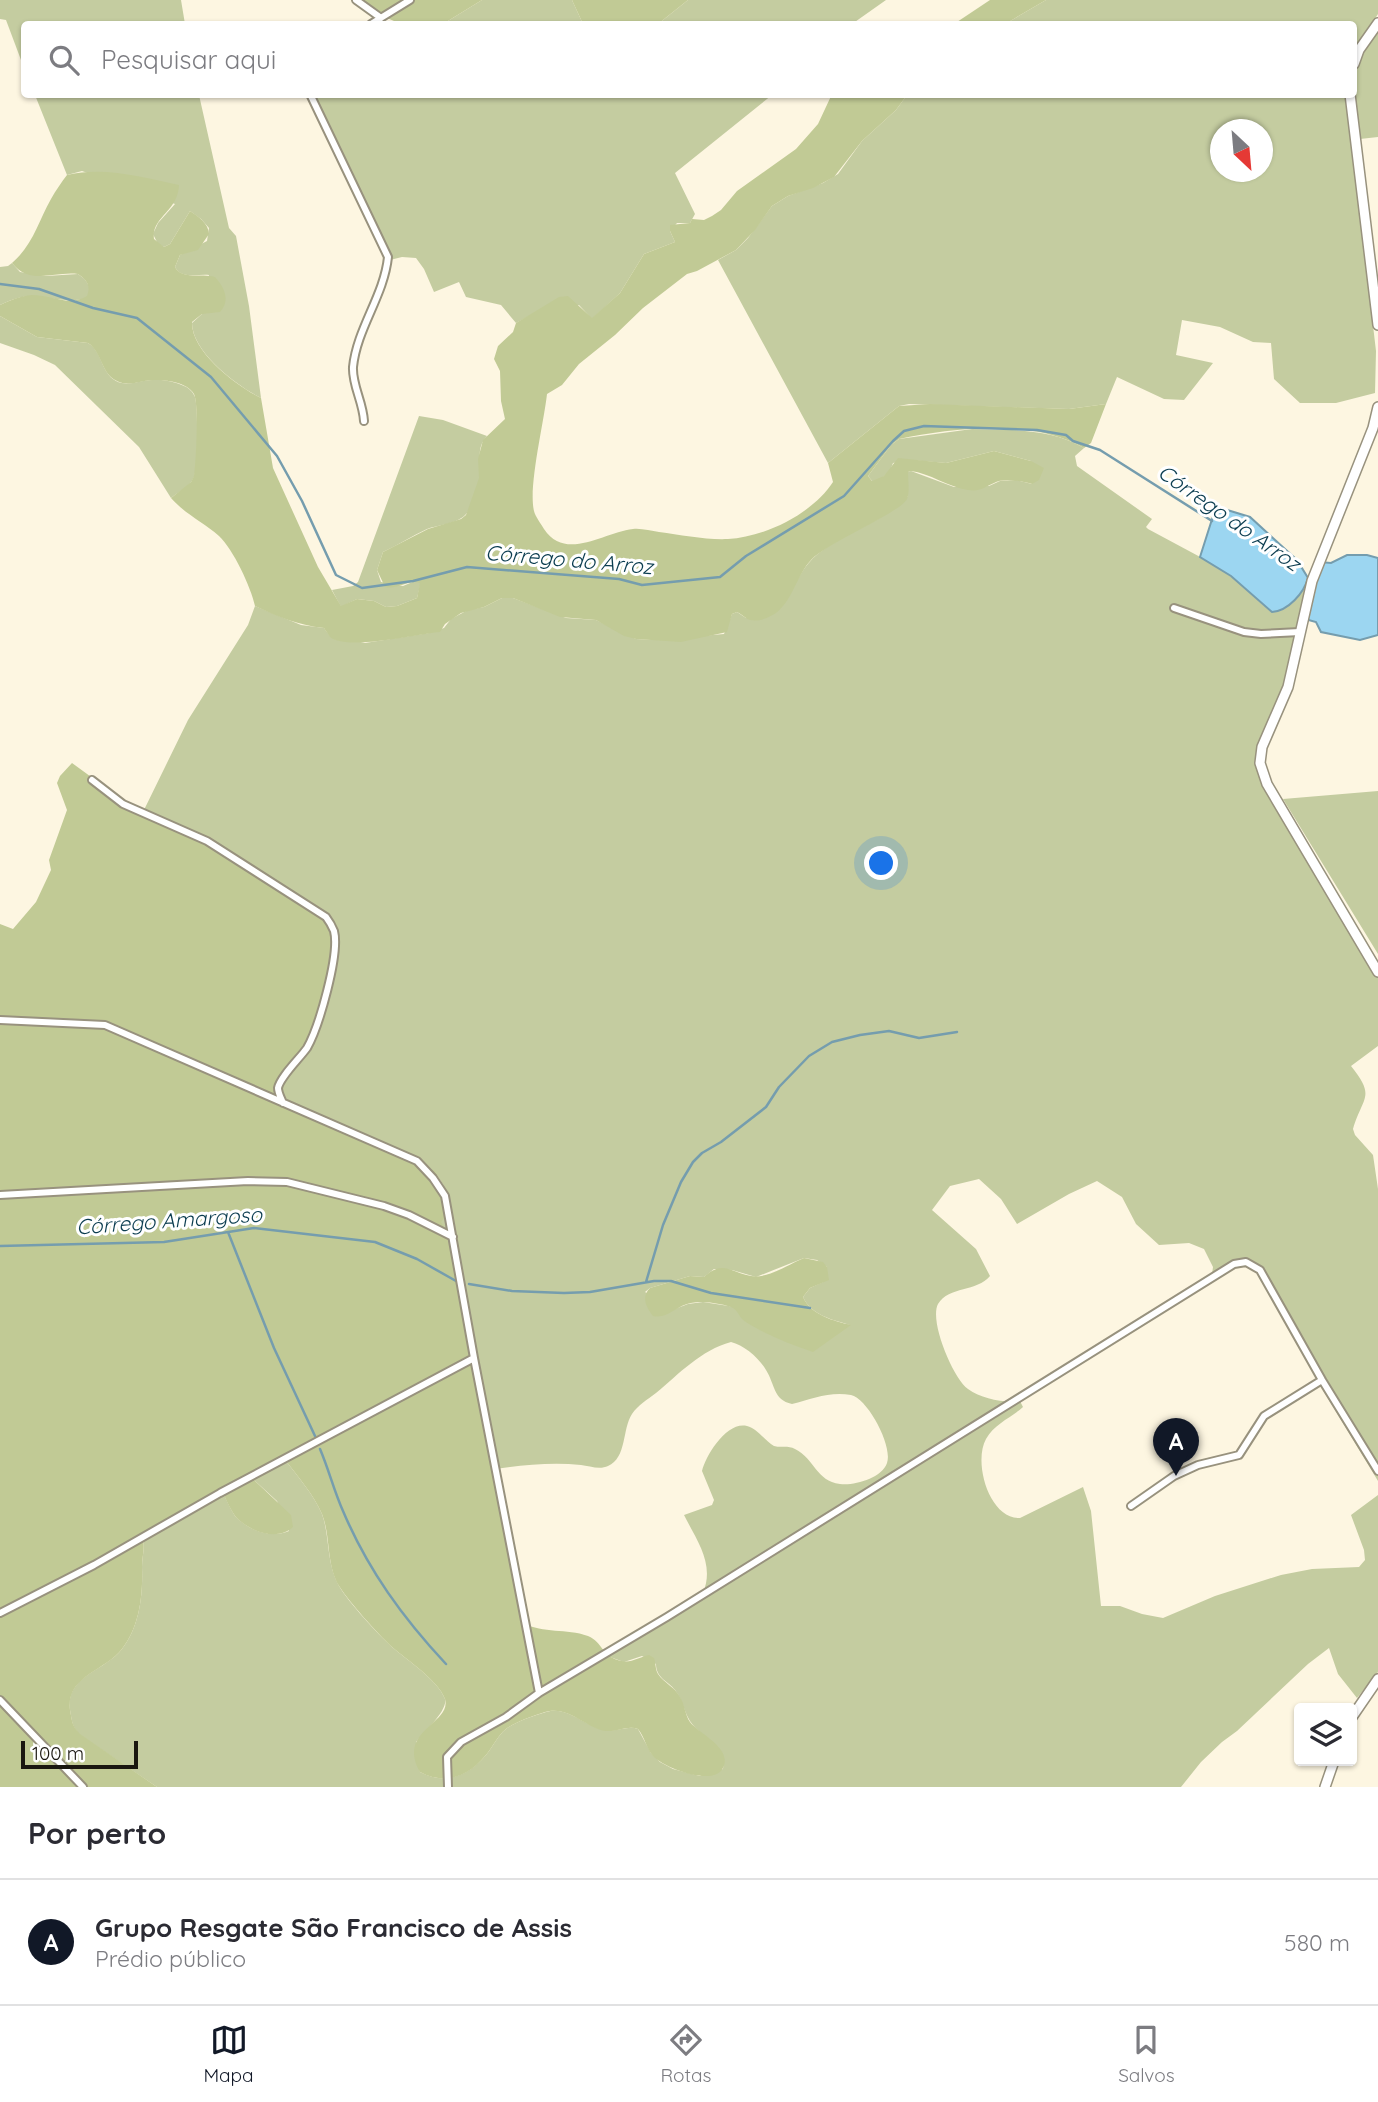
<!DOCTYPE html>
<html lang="pt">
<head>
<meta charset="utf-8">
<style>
	body { margin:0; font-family:Quicksand,sans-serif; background:#f2f2f3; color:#2b2b33 }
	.controls { position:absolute; right:21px; bottom:21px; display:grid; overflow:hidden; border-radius:7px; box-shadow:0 2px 5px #0004 }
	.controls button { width:63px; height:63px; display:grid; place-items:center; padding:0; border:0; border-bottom:2px solid #e1e1e2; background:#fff; color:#2b2b33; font:35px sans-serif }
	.compass { position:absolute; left:1210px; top:119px; width:63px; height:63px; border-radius:50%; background:#fff; box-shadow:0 2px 5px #0004; rotate:154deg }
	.scale { position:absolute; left:21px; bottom:18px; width:117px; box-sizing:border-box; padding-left:7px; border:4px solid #1a1710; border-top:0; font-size:19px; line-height:24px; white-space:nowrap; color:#1a1710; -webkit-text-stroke:5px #fff; paint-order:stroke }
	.you { position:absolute; left:882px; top:864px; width:24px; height:24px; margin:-18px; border:5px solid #fff; border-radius:50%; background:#1a73e8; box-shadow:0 0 0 10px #1a73e833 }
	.badge { display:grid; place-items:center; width:46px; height:46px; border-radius:50%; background:#111827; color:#fff; font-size:23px; font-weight:700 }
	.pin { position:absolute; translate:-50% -58px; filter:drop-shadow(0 2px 4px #0008) }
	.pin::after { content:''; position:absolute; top:37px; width:24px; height:21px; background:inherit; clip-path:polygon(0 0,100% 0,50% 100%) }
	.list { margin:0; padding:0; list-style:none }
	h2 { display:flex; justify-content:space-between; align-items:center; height:91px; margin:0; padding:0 28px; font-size:30px }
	h2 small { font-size:23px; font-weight:400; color:#7c7c81 }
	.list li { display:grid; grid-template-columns:46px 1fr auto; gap:21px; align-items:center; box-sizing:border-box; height:126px; padding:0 28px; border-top:2px solid #e1e1e2 }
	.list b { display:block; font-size:26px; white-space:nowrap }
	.list p { margin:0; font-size:23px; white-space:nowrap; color:#7c7c81 }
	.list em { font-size:23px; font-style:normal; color:#7c7c81 }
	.icon { flex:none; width:38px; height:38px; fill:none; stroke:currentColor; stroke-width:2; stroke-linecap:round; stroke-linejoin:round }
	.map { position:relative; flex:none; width:1378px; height:1787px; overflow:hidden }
	.search { position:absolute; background:#fff; box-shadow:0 2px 5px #0004; left:21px; right:21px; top:21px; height:77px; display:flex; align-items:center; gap:18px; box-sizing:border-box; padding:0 24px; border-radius:7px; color:#7c7c81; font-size:26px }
	.sheet { height:217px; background:#fff }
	nav { display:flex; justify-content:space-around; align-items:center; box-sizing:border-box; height:98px; border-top:2px solid #e1e1e2; background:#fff; font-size:19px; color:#7c7c81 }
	nav a { display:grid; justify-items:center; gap:4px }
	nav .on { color:#111827 }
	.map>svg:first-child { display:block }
	.green { fill:#c4cca0; fill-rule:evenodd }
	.forest { fill:#c1ca95 }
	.water { fill:#9cd6f1; stroke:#759dae; stroke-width:2 }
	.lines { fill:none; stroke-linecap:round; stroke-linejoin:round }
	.stream { stroke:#759dae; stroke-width:2.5 }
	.street-casing { stroke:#98927e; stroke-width:10 }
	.secondary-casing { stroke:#98927e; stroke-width:12 }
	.street { stroke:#fff; stroke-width:6 }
	.secondary { stroke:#fff; stroke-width:9 }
	.labels { text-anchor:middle; stroke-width:6; stroke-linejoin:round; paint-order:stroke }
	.water-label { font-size:21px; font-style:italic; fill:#0a3c4f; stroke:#fff }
</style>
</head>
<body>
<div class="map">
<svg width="1378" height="1787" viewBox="0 0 1378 1787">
	<rect width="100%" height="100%" fill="#fdf6e1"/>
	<path class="green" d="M0 0H181L185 24H24V68L6 20 0 19Z
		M482 0H572L583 24H443Z
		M688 0H886L852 24H658Z
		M1046 0H1378V14L1354 51V24H1005Z
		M1378 27V137L1360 139C1356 112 1348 83 1360 56 1364 46 1372 36 1378 27Z
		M35 95H199L229 228 236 236 249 306 261 398C237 386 192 352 192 323L202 314 209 275C197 274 181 279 175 267L180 255 207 241 209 228 201 219 190 211 170 244 164 247 158 244 153 234 158 223 175 204 82 171 67 175Z
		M307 95H772L675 173 695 214 690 223H677L670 231 675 242 644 254 620 293 592 319 579 305 533 314 516 323 501 305 466 297 459 282 434 292 424 269 416 258 402 257 386 261Z
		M907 95H1346L1376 351 1375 393 1336 403H1300L1274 379 1271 343 1253 342 1220 327 1182 320 1176 355 1213 363 1184 400 1164 399 1117 377 1106 404 1069 409 909 404 899 406 828 463 718 260 736 250 748 238 772 206 788 196 823 183 838 174 862 141 896 110ZM1220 130H1262V172H1220Z
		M12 263 20 272 46 276 78 274C82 277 84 278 86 281 107 313 39 295 32 296 21 296 10 300 0 305V267L8 266Z
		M0 316 37 337 88 343C102 351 101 373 116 381 128 387 140 380 152 380 161 379 176 382 184 386 189 388 193 392 195 397 198 407 198 467 194 477 190 487 178 492 171 498L139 447 55 365 34 355 0 343Z
		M419 416 443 420 487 436C475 449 482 462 480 477 478 489 472 510 463 517 454 524 438 525 427 529 412 536 398 545 383 552L377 570 381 582 403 586 415 581 421 582 417 598 397 606 386 607 374 601 357 599 341 607 332 590 353 586 358 582Z
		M972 429C1011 430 1050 428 1084 448L1075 456 1077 466 1152 519 1146 527 1148 529 1217 566 1246 588 1263 605 1280 611 1305 588 1285 680 1264 732 1261 774 1378 968V1046L1351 1066C1376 1097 1363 1096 1353 1129L1355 1135 1373 1155 1378 1189V1481L1318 1382 1284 1314 1258 1273 1240 1264 1211 1281 1213 1267 1204 1249 1189 1243 1159 1245 1136 1224 1122 1197 1097 1181 1069 1194 1017 1224 1001 1199 979 1179 950 1186 932 1210 976 1249 990 1276C977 1292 949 1286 938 1304 929 1321 953 1378 968 1389 982 1399 1003 1403 1020 1401L1023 1407C1011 1418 995 1423 986 1439 973 1462 989 1519 1020 1518L1083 1487 1091 1511 1101 1606H1120L1142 1614 1163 1618 1215 1596 1281 1575 1312 1569 1359 1567 1365 1560 1364 1550 1351 1515 1378 1495V1672L1357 1698 1338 1674 1329 1648 1308 1664 1237 1731 1222 1742 1201 1762 1181 1787H157L80 1735C72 1727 72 1721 70 1710 65 1676 105 1671 122 1649 140 1626 143 1594 142 1567 142 1557 145 1549 143 1540L224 1495C227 1501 231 1510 235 1516 248 1530 271 1539 289 1531L277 1501 253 1479 286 1461C298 1477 314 1495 322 1514 330 1536 326 1563 339 1586 349 1603 378 1634 392 1647 407 1660 438 1680 445 1699 448 1711 423 1733 416 1742L420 1772C446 1786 469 1775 486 1755 493 1747 497 1736 506 1729 517 1721 533 1716 546 1712 569 1705 585 1728 607 1730 618 1732 628 1725 638 1729L651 1753 660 1762 673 1769 700 1776 723 1769C727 1745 705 1740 693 1725 684 1715 684 1701 675 1690 668 1681 656 1678 656 1664L642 1656 624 1662 607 1656 703 1593C715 1564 697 1541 684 1515L712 1505 714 1500 702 1471C706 1455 727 1421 747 1426 757 1428 765 1441 774 1446 781 1448 788 1445 795 1449 815 1459 816 1481 840 1484 854 1486 882 1478 887 1463 893 1446 868 1399 851 1395 830 1391 812 1399 792 1404 773 1400 775 1384 766 1370 759 1358 744 1345 731 1342 701 1350 679 1374 656 1393 647 1400 638 1405 632 1414 622 1429 627 1458 608 1466 600 1470 589 1466 581 1465 552 1462 524 1465 495 1469L440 1222 444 1186 435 1172 274 1100 294 1067 330 972 143 812 188 720 248 625 255 606 301 625 324 628C337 648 346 637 365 643L429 633 444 628 451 619 468 610 484 607 502 598H513L566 618 596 620 636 639 655 640 724 634 732 614 737 612 746 618 781 607C794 589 801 567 819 553 847 531 884 522 908 496V472L911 471 954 487 989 486 1000 481 1016 480 1032 484 1031 461 994 451 946 463 910 460 893 463C890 473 882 480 873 482L868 476 891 445 899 439ZM804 1258 817 1260 827 1267 823 1282 810 1288 803 1297C811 1315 833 1320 850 1325L703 1302 688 1304 675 1309 645 1292 650 1288 690 1276 704 1277 714 1269 732 1270 756 1277Z
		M1378 791V954L1283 799Z"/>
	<path class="forest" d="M360 0H482L443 24H401L380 15Z
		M572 0H688L658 24H583Z
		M990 0H1046L1005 24H954Z
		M832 94 907 95 896 110 862 141 834 177 813 188 788 196 772 206 755 230 736 250 697 271 687 274 643 308 615 335 579 364 562 385 547 394C544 422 528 487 534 511 535 516 541 524 544 529 566 562 604 532 633 529 641 528 651 531 659 532 681 535 706 540 728 539 766 537 813 513 833 482L828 463 899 406 930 404 1069 409 1106 404 1091 443 1084 448C1033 418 955 428 899 439L891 445 868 476 872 481 884 476 898 458 946 463 994 451 1031 461 1044 468 1039 480 1032 484C1023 481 1002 478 994 483 985 487 980 492 968 490 948 487 929 473 911 471L908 472C908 480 910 492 907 499 901 512 829 542 812 559 797 574 793 600 776 613 769 618 754 624 746 618 743 616 741 614 737 612L732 614 727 632 681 642 636 639 624 636 596 620 560 617 513 598H502L484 607 461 613 445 624 440 632C417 634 347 651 330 637 329 635 325 630 324 628 297 625 279 617 255 606 251 587 233 549 219 536 203 522 185 514 171 498L191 482 194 476C196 463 199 404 194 394 187 382 166 380 154 380 142 380 129 387 117 381 101 374 102 352 88 343L37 337 0 316V305C10 300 21 296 32 295 52 295 69 307 87 296 91 286 87 280 78 274 54 271 30 286 12 263 33 245 38 222 51 199 56 190 61 183 67 175 104 166 142 177 179 185 178 212 151 217 154 239L164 247 170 244 190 211C199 217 208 223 209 234L198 250 180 255 175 267C182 280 201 273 215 277 224 287 231 300 220 312L202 314 192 322C191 352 237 386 261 398L273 468 318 567 341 606 357 599 374 601 386 607 397 606 417 598 420 583C409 579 398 590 385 587L377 570 383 552 428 529 461 519 466 515 479 478 478 459 483 440 505 419 501 401 500 371 494 359 498 346 513 332 516 323 559 297 568 296 592 318 620 293 644 254 675 242 670 231V225L690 223 692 219 704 220 712 216 721 210 737 191 796 149 818 124Z
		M72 763 131 806 208 842 325 919 335 938 330 972 323 991 318 1026 274 1100 435 1171C442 1184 448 1196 449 1211L441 1222 450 1239 523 1623C544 1634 566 1628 588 1636 603 1642 602 1658 622 1661 631 1663 640 1657 649 1655L654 1658C656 1663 655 1669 658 1674 664 1683 675 1687 680 1697 685 1705 685 1715 690 1722 699 1734 733 1748 723 1768 714 1787 665 1768 654 1757 646 1749 645 1737 638 1729 628 1725 618 1732 606 1731 585 1728 569 1705 545 1712 533 1716 517 1721 506 1729 497 1736 493 1747 486 1755 469 1776 446 1786 420 1772 396 1730 452 1724 445 1699 438 1680 407 1660 392 1647 377 1633 350 1603 339 1586 326 1564 331 1537 322 1514 314 1495 298 1477 286 1461L253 1479 291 1515 293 1527C277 1542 248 1531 235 1516 231 1510 227 1502 224 1495L143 1540C145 1549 142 1557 142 1567 143 1594 140 1626 122 1649 105 1671 66 1676 70 1710 72 1721 72 1726 80 1734L157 1787H0V924L13 929 36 902 51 870 49 860 67 810 57 783 60 776Z
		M804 1258 823 1262 827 1267 829 1280 810 1288 803 1297C811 1315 834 1321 851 1325L813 1352C790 1344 769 1336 749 1324 733 1315 744 1308 719 1304 708 1302 698 1301 687 1304 674 1308 667 1319 653 1316 646 1307 641 1297 650 1288L690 1276 704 1277C723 1259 731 1273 751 1276 768 1279 789 1264 804 1258Z"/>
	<path class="water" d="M1224 509 1250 517 1297 560 1308 578C1304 593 1288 611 1272 612L1231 576 1200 557 1214 513 1217 514Z
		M1347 555H1367L1378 558V635L1360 640 1321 632 1316 622 1305 619 1320 562 1331 563Z"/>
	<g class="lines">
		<path class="stream" d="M0 284 39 289 93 308 137 318 211 377 277 456 302 501 336 575 362 588 413 581 467 567 619 579 642 585 720 577 746 556 844 496 893 441 904 431 924 426 1037 430 1066 435 1073 441 1100 450 1212 521
			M228 1232 274 1348 315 1436
			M0 1246 164 1242 254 1228 375 1242 417 1259 456 1281
			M646 1282 663 1225 681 1182 693 1162 702 1153 721 1142 766 1107 779 1087 809 1056 832 1042 860 1035 889 1031 919 1038 957 1032
			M469 1284 512 1291 564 1293 590 1292 654 1281H671L711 1293 810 1308
			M320 1449C329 1470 334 1491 343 1511 368 1570 403 1618 446 1664"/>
		<defs>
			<path id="street" d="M356 0 381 18
				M371 24 410 0
				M310 94 388 257C384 296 357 328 353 367 352 385 363 402 364 421
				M1174 608 1244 632 1261 634 1300 632
				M92 780 123 804 207 841 326 917C329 921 332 926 334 931 340 954 319 1027 307 1048 300 1058 280 1077 278 1088 278 1093 281 1098 283 1103
				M0 1020 105 1025 417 1161 433 1178 445 1196 474 1358 539 1693
				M0 1195 248 1181 287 1182 384 1206 409 1215 453 1237
				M1131 1506 1174 1476 1198 1465 1239 1455 1264 1416 1322 1380
				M0 1613 94 1565 220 1493 474 1358
				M0 1700 83 1787
				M448 1787 447 1757 461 1742 506 1717 539 1693 667 1617 1234 1264 1246 1262 1260 1270 1322 1380 1378 1471"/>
			<path id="secondary" d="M1354 64 1359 50 1378 23
				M1350 94 1378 325
				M1378 407 1373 428 1312 581 1288 687 1262 747 1260 763 1267 784 1378 972
				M1352 1717 1378 1679
				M1325 1787 1334 1761"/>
		</defs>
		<use href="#street" class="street-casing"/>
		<use href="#secondary" class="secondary-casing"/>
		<use href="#street" class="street"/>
		<use href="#secondary" class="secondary"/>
	</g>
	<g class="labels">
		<g class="water-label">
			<text transform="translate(1229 518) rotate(35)" y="7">Córrego do Arroz</text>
			<text transform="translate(569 560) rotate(5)" y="7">Córrego do Arroz</text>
			<text transform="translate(169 1221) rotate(-4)" y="7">Córrego Amargoso</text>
		</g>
	</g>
</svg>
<div class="controls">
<button><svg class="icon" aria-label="layers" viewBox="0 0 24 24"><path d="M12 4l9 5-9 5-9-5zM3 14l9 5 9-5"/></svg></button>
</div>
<svg class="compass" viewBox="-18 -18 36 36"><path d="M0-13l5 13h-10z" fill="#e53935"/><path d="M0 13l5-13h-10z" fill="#7c7c81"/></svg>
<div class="scale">100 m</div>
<div class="you"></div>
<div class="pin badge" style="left:1176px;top:1476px">A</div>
<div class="search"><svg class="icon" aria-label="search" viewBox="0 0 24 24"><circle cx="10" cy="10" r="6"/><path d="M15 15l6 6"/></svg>Pesquisar aqui</div>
</div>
<section class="sheet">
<h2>Por perto<small></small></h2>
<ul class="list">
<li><span class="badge">A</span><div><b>Grupo Resgate São Francisco de Assis</b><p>Prédio público</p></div><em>580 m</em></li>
</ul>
</section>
<nav>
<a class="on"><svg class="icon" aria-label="map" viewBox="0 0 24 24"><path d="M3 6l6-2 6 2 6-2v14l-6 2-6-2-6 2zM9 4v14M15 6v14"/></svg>Mapa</a>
<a><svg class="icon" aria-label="directions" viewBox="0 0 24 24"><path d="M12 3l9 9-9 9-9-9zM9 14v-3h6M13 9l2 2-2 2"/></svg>Rotas</a>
<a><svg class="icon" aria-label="saved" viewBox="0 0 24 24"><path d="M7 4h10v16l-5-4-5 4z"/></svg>Salvos</a>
</nav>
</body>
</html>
